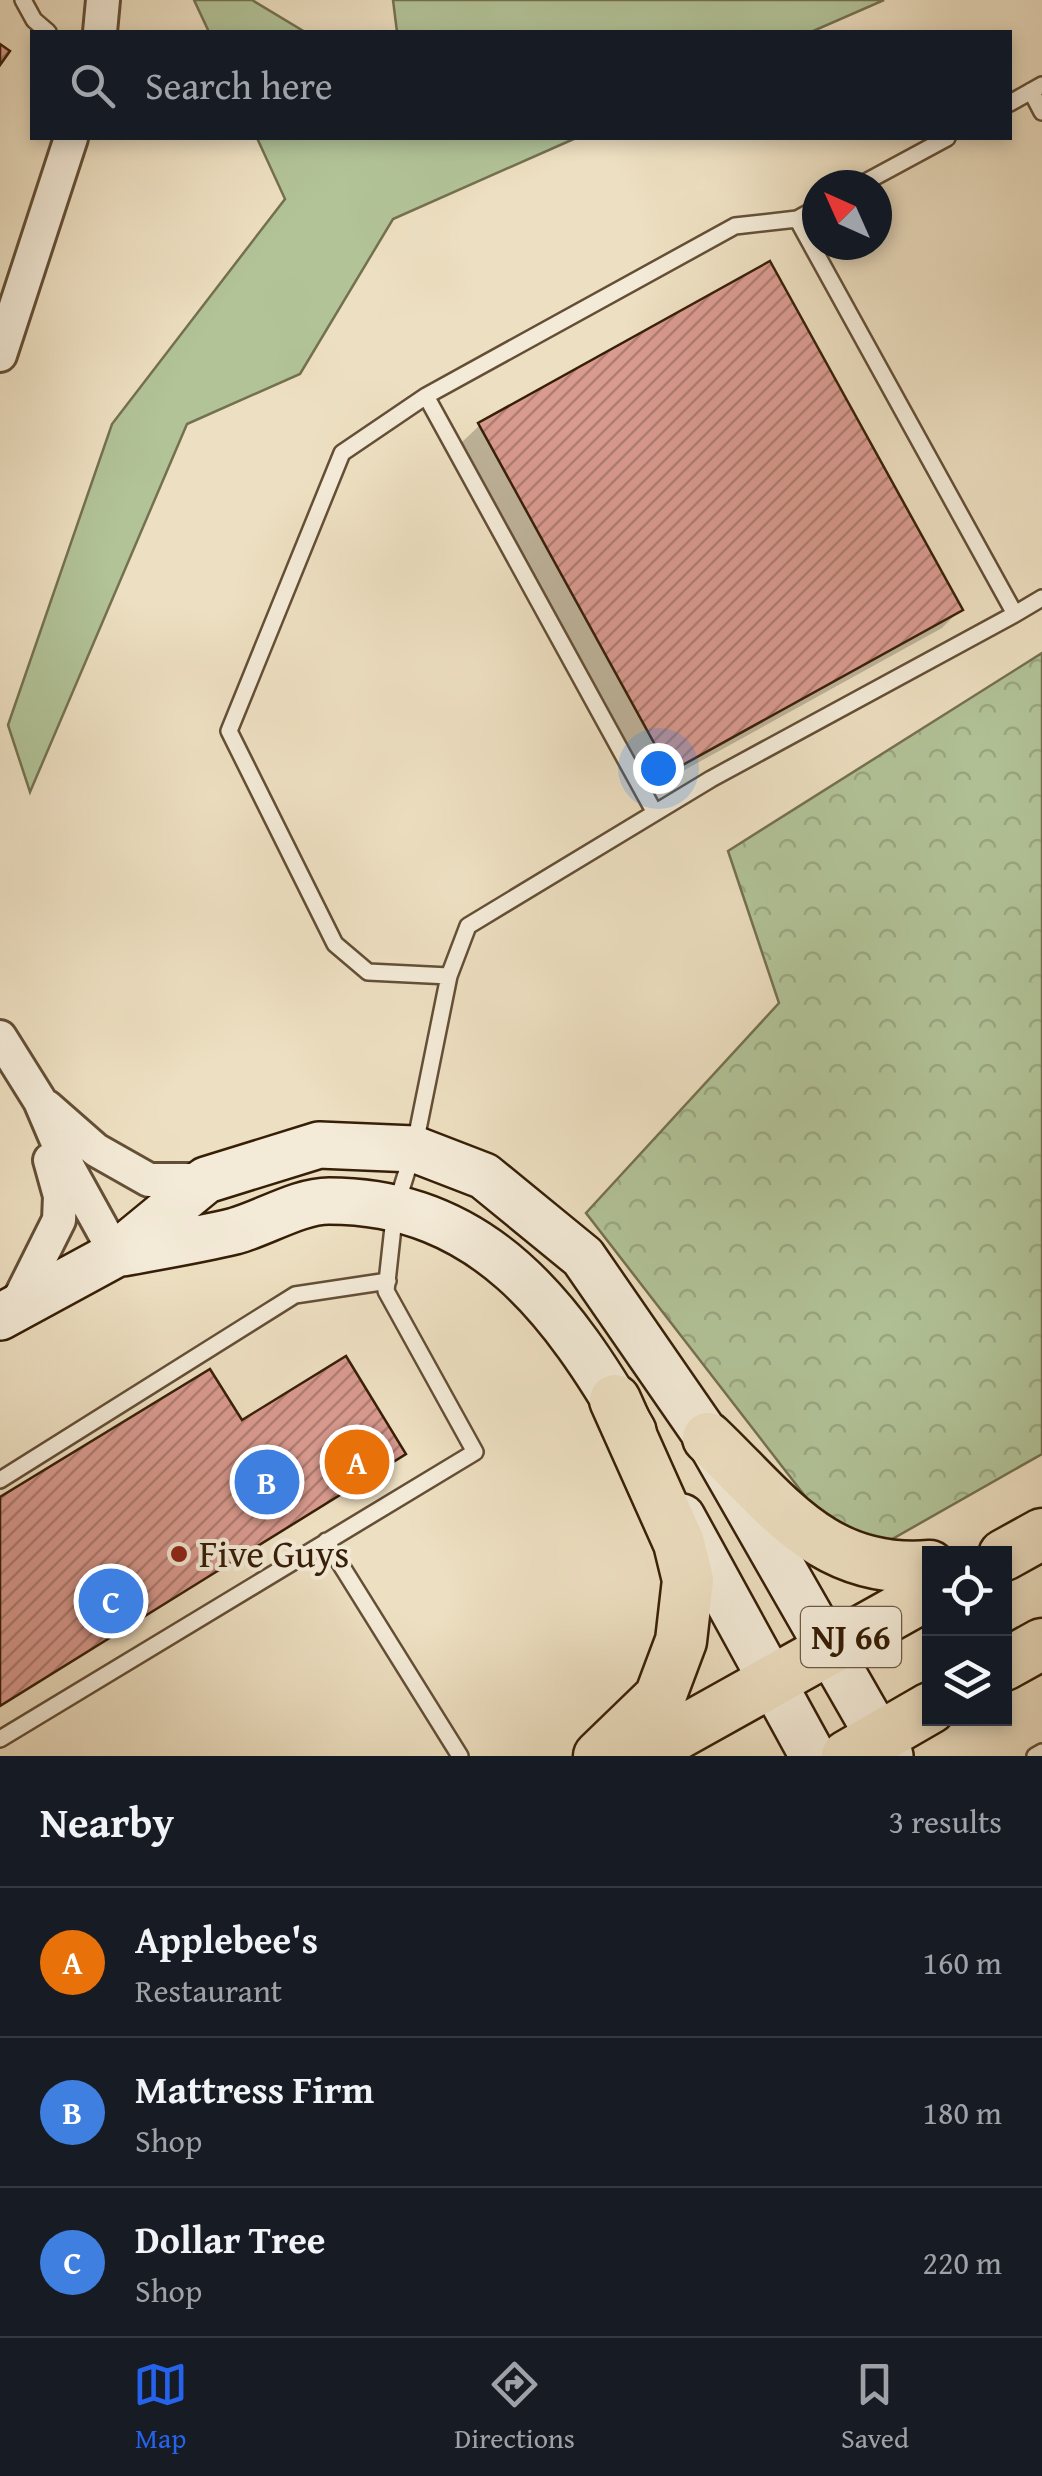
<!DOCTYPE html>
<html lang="en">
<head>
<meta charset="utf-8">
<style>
	body { margin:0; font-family:"Gentium Book Plus",serif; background:#242831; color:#f1f3f6 }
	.controls { position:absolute; right:30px; bottom:30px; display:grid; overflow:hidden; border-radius:0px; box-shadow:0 5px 15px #0003 }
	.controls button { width:90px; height:90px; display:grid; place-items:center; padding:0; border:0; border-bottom:2px solid #363941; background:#171b24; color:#f1f3f6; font:50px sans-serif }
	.compass { position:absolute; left:802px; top:170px; width:90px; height:90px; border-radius:50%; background:#171b24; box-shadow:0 5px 15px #0003; rotate:315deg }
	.you { position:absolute; left:658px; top:768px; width:35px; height:35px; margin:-25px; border:8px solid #fff; border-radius:50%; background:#1a73e8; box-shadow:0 0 0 15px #1a73e833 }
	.badge { display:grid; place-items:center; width:65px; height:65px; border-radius:50%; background:#2563eb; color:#fff; font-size:32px; font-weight:700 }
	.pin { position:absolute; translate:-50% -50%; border:5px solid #fff; box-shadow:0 2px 10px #0006 }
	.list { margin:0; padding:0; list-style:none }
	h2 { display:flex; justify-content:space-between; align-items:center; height:130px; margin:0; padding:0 40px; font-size:42px }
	h2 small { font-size:32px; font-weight:400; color:#9ea1a6 }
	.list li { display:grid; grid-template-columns:65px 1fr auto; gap:30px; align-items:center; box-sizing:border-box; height:150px; padding:0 40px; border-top:2px solid #363941 }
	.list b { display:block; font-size:38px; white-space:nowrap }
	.list p { margin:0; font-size:32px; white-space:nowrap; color:#9ea1a6 }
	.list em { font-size:32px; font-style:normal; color:#9ea1a6 }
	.icon { flex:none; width:55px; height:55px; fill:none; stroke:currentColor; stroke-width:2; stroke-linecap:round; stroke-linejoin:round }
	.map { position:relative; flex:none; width:1042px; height:1756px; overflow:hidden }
	.search { position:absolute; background:#171b24; box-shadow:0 5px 15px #0003; left:30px; right:30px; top:30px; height:110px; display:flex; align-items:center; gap:25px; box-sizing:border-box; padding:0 35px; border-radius:0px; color:#9ea1a6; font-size:38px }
	.sheet { height:580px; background:#171b24 }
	nav { display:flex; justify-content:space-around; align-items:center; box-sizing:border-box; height:140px; border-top:2px solid #363941; background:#171b24; font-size:28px; color:#9ea1a6 }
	nav a { display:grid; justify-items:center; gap:5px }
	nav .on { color:#2563eb }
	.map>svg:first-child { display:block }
	.grass { fill:#b2c398; stroke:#747150; stroke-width:2.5 }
	.forest { fill:url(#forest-crowns); stroke:#747150; stroke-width:2.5 }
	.shadow { fill:#0003 }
	.building { fill:url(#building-hatch); stroke:#371f07; stroke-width:2.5 }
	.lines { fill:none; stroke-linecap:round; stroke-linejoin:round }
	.lane-casing { stroke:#644f36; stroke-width:20 }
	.street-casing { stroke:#644f36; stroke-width:38 }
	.secondary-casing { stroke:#371f07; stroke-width:50 }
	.primary-casing { stroke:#371f07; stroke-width:55 }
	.lane { stroke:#f3ead7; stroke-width:15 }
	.street { stroke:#f3ead7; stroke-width:32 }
	.secondary { stroke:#f3ead7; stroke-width:45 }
	.primary { stroke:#eddfc1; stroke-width:50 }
	.poi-dot { fill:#8f2418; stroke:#f3ead7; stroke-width:4 }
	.labels { text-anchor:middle; stroke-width:8; stroke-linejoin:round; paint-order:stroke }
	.shield { fill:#f3ead7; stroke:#6f5c45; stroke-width:2.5 }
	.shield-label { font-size:35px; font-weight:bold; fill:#371f07 }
	.poi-label { font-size:38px; fill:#371f07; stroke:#f3ead7; text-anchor:start }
</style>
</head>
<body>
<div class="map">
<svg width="1042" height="1756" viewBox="0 0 1042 1756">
	<defs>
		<pattern id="forest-crowns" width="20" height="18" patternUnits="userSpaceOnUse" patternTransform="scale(2.5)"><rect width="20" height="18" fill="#b2c398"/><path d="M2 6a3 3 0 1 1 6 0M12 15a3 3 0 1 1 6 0" fill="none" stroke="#9aa782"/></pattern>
		<pattern id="building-hatch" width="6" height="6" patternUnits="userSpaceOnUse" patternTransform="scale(2.5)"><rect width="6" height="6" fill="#d99a8f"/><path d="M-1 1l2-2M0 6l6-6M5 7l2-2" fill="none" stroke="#b17d73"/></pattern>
	</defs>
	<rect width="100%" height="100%" fill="#eddfc1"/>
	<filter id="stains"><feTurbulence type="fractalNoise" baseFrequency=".002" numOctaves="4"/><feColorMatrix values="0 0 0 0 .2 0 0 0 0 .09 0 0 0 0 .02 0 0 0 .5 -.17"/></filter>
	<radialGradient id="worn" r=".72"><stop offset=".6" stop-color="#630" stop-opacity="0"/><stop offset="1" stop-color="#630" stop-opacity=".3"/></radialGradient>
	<path class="grass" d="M194 0H252L305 32H209Z
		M393 0H884L811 32H397Z
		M257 138H576L393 219 300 374 187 424 30 792 8 725 112 424 285 199Z"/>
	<path class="forest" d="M1042 653V1454L880 1546 839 1540 586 1213 779 1003 728 851Z"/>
	<path class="shadow" d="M480 425 960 610 942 628 652 788 462 442Z"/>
	<path class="building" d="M0 44 10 51 0 65Z
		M770 261 963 610 670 772 478 423Z
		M346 1356 406 1454 0 1706V1497L210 1369 242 1420Z"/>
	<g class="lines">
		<defs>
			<path id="lane" d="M23 0 34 20 48 32
				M1031 91 1042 112
				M1010 103 1042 85
				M860 185 947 138
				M426 396 342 453 229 731 335 944 368 972 449 976
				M1015 614 1042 598
				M655 813 426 396 735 226 797 219
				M0 1480 295 1295 388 1281
				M326 1541 460 1756
				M0 1739 475 1452 386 1291 395 1209 414 1149 449 976 468 926 711 779 1015 614 797 219 817 208
				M1035 1756 1042 1752"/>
			<path id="street" d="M100 32 103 0
				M0 355 71 138
				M0 1037 40 1101 69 1169 116 1254
				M47 1107 96 1150 149 1180H206
				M16 1306 59 1220 60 1196 50 1160"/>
			<path id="secondary" d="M123 1253C160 1246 198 1240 235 1231 264 1223 299 1201 329 1201 484 1201 563 1310 633 1431
				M0 1317 116 1254 206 1180 319 1145 414 1149 484 1176 583 1257 708 1438 890 1756
				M682 1517 813 1756"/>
			<path id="primary" d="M708 1438C778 1505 824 1575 930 1566
				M1004 1555 1042 1534
				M1004 1665 1042 1644
				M599 1756 660 1697 681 1641 688 1580 679 1543 615 1400
				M638 1756 930 1593
				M847 1756 930 1708"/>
		</defs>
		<use href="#lane" class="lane-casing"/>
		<use href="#street" class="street-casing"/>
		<use href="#secondary" class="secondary-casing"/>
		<use href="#primary" class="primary-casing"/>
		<use href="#lane" class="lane"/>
		<use href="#street" class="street"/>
		<use href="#secondary" class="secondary"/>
		<use href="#primary" class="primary"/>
	</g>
	<circle class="poi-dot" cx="179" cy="1554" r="10"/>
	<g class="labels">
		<rect class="shield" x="801" y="1607" width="100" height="60" rx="8"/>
		<g class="shield-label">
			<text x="851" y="1649">NJ 66</text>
		</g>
		<g class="poi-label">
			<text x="199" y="1567">Five Guys</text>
		</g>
	</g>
	<rect width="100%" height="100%" filter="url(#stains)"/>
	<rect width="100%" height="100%" fill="url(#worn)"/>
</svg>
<div class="controls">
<button><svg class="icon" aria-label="locate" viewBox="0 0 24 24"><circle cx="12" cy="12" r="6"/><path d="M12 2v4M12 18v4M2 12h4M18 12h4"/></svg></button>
<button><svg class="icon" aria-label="layers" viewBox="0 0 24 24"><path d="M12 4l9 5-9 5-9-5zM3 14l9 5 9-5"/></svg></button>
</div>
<svg class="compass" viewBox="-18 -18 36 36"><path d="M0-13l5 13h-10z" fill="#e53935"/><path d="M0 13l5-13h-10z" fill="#9ea1a6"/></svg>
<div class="you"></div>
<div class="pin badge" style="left:357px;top:1462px;background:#e8710a">A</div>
<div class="pin badge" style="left:267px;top:1482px;background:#3f7fe0">B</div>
<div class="pin badge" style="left:111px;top:1601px;background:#3f7fe0">C</div>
<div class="search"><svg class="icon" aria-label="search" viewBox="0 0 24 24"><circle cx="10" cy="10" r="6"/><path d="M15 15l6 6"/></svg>Search here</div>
</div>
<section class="sheet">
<h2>Nearby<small>3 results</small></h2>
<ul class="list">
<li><span class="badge" style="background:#e8710a">A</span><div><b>Applebee's</b><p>Restaurant</p></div><em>160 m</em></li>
<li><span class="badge" style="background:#3f7fe0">B</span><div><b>Mattress Firm</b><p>Shop</p></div><em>180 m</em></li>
<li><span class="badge" style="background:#3f7fe0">C</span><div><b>Dollar Tree</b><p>Shop</p></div><em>220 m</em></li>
</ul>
</section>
<nav>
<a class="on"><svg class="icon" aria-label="map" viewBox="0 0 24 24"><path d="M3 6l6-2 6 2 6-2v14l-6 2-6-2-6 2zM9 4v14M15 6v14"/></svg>Map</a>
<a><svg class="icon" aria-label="directions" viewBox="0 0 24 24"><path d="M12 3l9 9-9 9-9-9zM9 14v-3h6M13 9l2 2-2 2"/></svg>Directions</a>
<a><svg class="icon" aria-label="saved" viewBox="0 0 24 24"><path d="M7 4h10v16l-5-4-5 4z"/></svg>Saved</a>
</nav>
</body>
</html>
